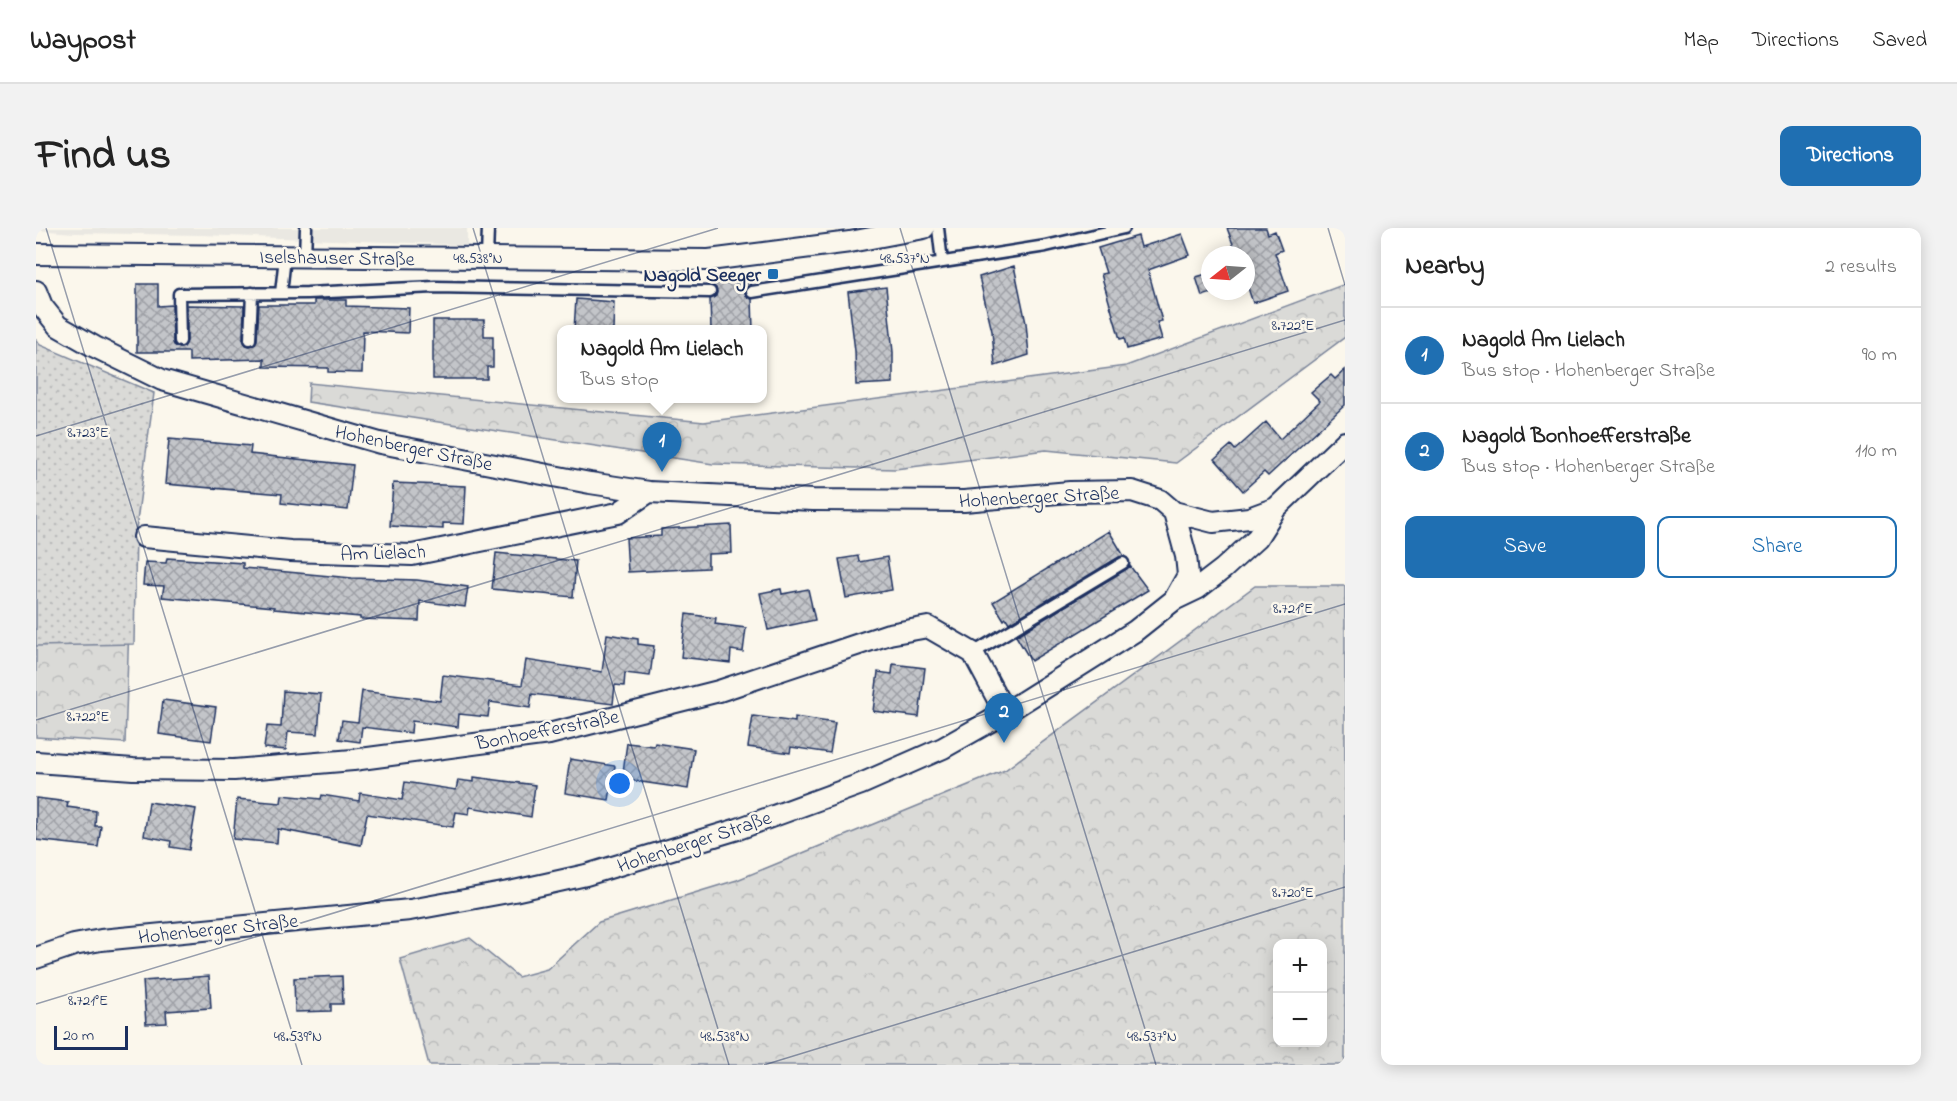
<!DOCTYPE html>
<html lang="en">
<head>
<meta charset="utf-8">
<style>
	body { margin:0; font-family:"Indie Flower",sans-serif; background:#f2f2f2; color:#222 }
	.controls { position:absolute; right:18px; bottom:18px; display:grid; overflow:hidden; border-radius:12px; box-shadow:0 3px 15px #0003 }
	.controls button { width:54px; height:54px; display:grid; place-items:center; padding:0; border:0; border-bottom:2px solid #e0e0e0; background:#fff; color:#222; font:30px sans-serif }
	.compass { position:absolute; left:1165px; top:18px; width:54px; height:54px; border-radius:50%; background:#fff; box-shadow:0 3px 15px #0003; rotate:253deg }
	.scale { position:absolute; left:18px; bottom:15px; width:74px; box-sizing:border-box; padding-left:6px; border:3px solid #1b2f5e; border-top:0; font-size:16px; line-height:21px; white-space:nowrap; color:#1b2f5e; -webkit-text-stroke:4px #fbf7ec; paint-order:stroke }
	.you { position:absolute; left:584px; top:556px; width:21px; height:21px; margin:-15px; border:4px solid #fff; border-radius:50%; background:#1a73e8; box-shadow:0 0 0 9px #1a73e833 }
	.badge { display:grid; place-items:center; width:39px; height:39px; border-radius:50%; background:#1f6fb2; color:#fff; font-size:20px; font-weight:700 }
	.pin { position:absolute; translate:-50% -50px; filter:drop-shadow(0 2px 3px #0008) }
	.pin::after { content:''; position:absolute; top:32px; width:21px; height:18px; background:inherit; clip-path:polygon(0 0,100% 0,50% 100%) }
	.popup { position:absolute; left:521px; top:97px; width:210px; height:78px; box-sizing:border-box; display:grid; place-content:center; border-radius:12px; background:#fff; filter:drop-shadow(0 2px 4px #0005); font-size:20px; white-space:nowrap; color:#767676 }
	.popup b { font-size:22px; color:#222 }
	.popup::after { content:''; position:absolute; left:50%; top:100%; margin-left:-12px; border:12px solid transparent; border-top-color:#fff }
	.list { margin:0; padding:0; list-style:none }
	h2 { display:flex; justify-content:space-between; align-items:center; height:78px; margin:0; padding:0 24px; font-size:26px }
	h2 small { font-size:20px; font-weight:400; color:#767676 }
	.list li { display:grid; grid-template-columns:39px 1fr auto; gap:18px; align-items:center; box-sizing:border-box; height:96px; padding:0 24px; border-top:2px solid #e0e0e0 }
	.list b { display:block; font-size:22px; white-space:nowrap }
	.list p { margin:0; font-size:20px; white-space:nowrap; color:#767676 }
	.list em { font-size:20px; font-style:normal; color:#767676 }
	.actions { display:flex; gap:12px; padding:18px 24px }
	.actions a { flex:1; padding:14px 0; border:2px solid #1f6fb2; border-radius:12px; text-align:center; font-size:21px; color:#1f6fb2 }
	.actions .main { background:#1f6fb2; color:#fff }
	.map { position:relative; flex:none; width:1309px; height:837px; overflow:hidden; border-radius:12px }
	header { display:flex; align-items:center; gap:36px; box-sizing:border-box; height:84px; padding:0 30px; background:#fff; border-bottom:2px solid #e0e0e0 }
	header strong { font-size:28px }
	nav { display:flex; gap:33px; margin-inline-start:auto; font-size:21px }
	.intro { display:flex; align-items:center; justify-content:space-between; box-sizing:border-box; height:144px; padding:0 36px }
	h1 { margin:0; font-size:42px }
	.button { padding:15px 27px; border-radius:12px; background:#1f6fb2; color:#fff; font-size:21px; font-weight:700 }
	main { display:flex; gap:36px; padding:0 36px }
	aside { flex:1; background:#fff; border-radius:12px; box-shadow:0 3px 15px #0003 }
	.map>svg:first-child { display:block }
	.built { fill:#eae8e2 }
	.forest { fill:url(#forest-crowns); stroke:#7a849a; stroke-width:1.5; fill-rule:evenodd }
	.park { fill:url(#park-dots); stroke:#7a849a; stroke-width:1.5 }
	.building { fill:url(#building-cross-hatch); stroke:#1b2f5e; stroke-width:1.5 }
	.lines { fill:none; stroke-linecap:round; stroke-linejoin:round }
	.service-casing { stroke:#1b2f5e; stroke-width:15 }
	.minor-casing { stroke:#1b2f5e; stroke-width:24 }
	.service { stroke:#fbf7ec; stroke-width:10 }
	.minor { stroke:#fbf7ec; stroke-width:20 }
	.ticks { fill:none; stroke:#1b2f5e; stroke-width:1.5; stroke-opacity:0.45 }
	.poi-dot { fill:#1f6fb2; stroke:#fbf7ec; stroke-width:2 }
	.labels { text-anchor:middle; stroke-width:5; stroke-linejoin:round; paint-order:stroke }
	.street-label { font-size:20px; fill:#1b2f5e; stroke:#fbf7ec }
	.poi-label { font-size:20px; font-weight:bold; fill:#1b2f5e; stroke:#fbf7ec; text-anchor:end }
	.ticks-label { font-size:15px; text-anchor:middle; fill:#1b2f5e; stroke:#fbf7ec; stroke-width:5; stroke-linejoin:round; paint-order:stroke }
</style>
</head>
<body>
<header>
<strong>Waypost</strong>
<nav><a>Map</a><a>Directions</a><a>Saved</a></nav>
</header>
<div class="intro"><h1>Find us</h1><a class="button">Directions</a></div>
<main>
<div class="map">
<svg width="1309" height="837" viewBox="0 0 1309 837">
	<defs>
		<pattern id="forest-crowns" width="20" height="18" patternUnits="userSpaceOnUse" patternTransform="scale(1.5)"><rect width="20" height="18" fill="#dadad7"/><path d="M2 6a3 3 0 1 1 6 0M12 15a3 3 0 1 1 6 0" fill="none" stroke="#babbbb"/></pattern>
		<pattern id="park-dots" width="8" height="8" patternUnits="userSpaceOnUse" patternTransform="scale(1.5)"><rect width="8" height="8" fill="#dadad7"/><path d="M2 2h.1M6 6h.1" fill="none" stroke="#babbbb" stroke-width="1.8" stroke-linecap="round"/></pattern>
		<pattern id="building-cross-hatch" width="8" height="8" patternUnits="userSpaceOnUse" patternTransform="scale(1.5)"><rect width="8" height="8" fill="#c3c5c9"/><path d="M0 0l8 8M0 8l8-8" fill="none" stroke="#9ea0a6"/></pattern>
	</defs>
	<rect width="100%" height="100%" fill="#fbf7ec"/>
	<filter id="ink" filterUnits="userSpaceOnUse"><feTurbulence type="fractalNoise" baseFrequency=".0167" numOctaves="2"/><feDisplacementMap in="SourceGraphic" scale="12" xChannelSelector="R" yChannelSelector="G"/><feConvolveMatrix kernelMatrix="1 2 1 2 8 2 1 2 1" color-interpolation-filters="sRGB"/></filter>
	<g filter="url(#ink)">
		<path class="built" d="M0 0H431V17L165 7 38 5 0 2Z"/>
		<path class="forest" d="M1309 56V109L1140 235 1010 222 859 241 677 236 272 174 273 155 668 194 1090 138Z
			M0 149 100 192 89 515 0 509Z
			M1219 358H1309V837H393L364 731 434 710 482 749 511 741 563 694 701 652 969 542ZM1242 716H1286V814H1242Z"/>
		<path class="park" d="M0 112 4 117 118 165 100 301 98 416 0 418Z"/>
		<path class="building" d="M1191 0H1230L1232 6 1239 3 1246 22 1239 25 1252 63 1217 75 1210 54V27H1201Z
			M1146 6 1154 27 1112 42 1126 93 1121 94 1126 111 1091 121 1088 110 1084 111 1065 46 1070 45 1062 20 1102 8 1105 19Z
			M978 38 990 95 993 127 959 138 956 103 943 49Z
			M1174 45V63H1182L1166 68 1160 49Z
			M674 55H716L711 59 709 65 711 69 716 71 717 102H675L674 71 680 68 681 64 680 60Z
			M101 56H122V78L136 77 137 114 138 117 144 120 148 119 151 113V77L208 78 207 111 210 117 213 118 218 117 221 112 223 77H278V72H310V78L373 80 372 105 327 103 326 145 292 144V140L228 139V131L153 133V124H101Z
			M850 59 857 124V155L820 157 819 123 812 64Z
			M540 71 578 74 577 102H538Z
			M397 92H448V108H457V139H451V151H397Z
			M1309 142V177L1232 248 1228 244 1207 263 1179 231 1195 217 1199 222 1230 194 1244 211 1284 173 1275 164 1295 147 1299 151Z
			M133 211 215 218 214 226 317 237 312 282 245 275 246 266 129 256Z
			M357 255 430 258 428 296 407 295V301L354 298Z
			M695 297 696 325 672 326V340L592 344 590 310 625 308V301Z
			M1073 303 1088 328 1083 329 973 395 970 390 968 392 957 374Z
			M460 325 540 333 537 369 456 361Z
			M822 328 823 334 851 329 856 362 810 370 803 331Z
			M131 330 207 335V340L316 350 381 352 432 359 429 379 384 373 383 393 324 391V389L238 381V379L126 369 128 358 107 357 109 334 130 335Z
			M1094 338 1112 362 995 433 980 408 1091 341Z
			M745 361 746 366 772 361 779 392 732 402 724 365Z
			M650 386 680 390 679 396 710 400 707 424 695 422 694 435 645 429Z
			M571 406 602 411V416L618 418 614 448 589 445 588 458 579 457 577 476 496 466 494 480 454 474 452 489 423 486 422 499 376 493 375 505 326 499 324 514 303 511 306 492 322 494 326 463 404 473 407 447 486 457 490 432 566 444Z
			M857 436 889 440 883 489 837 483 842 444 856 446Z
			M247 463 285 466 282 506 252 504 250 522 228 520 231 498 245 499Z
			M127 472 180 479 175 513 123 506Z
			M717 488 759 494V489L799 495 794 525 755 519 754 525 712 519Z
			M591 515 618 518 619 515 658 521 652 561 586 551Z
			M534 531 579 538 573 572 529 565Z
			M438 549 499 557 495 589 434 579 433 586 420 584 417 599 331 586 325 617 242 601 241 615 197 611 201 571 245 575 246 567 285 571 286 567 323 573 324 565 366 572 369 554 420 562 422 552 438 554Z
			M0 570 32 574 31 579 60 583 59 598H65L62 619 0 612Z
			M113 574 160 581 153 622 134 619 135 613 108 608Z
			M173 748 175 780 130 783 131 795 110 796 107 753Z
			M306 748 307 776H295V783L259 784 258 750Z"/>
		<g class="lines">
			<defs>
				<path id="service" d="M902 0 906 34
					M269 29 270 0
					M451 30 452 0
					M716 64 1010 18 1088 0
					M245 65 249 29
					M214 111 216 65
					M144 113 143 66 271 65 399 59 674 64
					M937 425 1087 335"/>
				<path id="minor" d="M0 26 673 32 814 14 888 0
					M0 63 6 78 22 98 59 119 126 152 344 215 554 255 613 264 777 272 928 273 1034 264 1096 263 1124 272 1138 284 1150 328 1152 347 1138 372 1099 403 969 485 907 520 825 556 702 601 550 647 478 663 374 682 65 712 38 717 0 730
					M1138 284 1177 294 1213 290 1240 280
					M108 309 254 323 376 327 582 285 613 264
					M1138 372 1161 361 1187 341 1221 310 1240 280 1309 214
					M0 534 97 541 198 542 317 532 513 506 683 463 853 406 892 399 937 425 969 485"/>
			</defs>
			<use href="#service" class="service-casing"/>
			<use href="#minor" class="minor-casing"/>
			<use href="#service" class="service"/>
			<use href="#minor" class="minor"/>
		</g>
	</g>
	<path class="ticks" d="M10 0 266 837M437 0 693 837M864 0 1120 837M1292 0 1309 57M0 208 682 0M0 492 1309 92M0 776 1309 376M728 837 1309 659"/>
	<rect class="poi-dot" x="731" y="40" width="12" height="12" rx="3"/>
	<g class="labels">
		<g class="street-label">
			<text transform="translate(301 29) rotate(1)" y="7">Iselshauser Straße</text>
			<text transform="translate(378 219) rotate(12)" y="7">Hohenberger Straße</text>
			<text transform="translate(1003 268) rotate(-3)" y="7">Hohenberger Straße</text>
			<text transform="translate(347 324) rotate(-2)" y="7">Am Lielach</text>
			<text transform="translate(511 501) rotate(-11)" y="7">Bonhoefferstraße</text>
			<text transform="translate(658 613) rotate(-18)" y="7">Hohenberger Straße</text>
			<text transform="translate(182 700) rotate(-6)" y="7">Hohenberger Straße</text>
		</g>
		<g class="poi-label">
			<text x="725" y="53">Nagold Seeger</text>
		</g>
	</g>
	<g class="ticks-label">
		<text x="442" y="35">48.538°N</text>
		<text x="869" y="35">48.537°N</text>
		<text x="1257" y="102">8.722°E</text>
		<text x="52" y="209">8.723°E</text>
		<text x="1257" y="385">8.721°E</text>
		<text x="52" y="493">8.722°E</text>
		<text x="1257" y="669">8.720°E</text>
		<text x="52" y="777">8.721°E</text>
		<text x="262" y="813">48.539°N</text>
		<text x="689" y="813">48.538°N</text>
		<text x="1116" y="813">48.537°N</text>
	</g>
</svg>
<div class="controls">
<button>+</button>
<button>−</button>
</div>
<svg class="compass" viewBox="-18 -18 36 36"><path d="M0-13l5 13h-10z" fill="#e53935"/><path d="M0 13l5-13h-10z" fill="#767676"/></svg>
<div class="scale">20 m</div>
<div class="you"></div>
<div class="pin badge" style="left:626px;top:244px">1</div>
<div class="popup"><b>Nagold Am Lielach</b>Bus stop</div>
<div class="pin badge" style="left:968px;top:515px">2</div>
</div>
<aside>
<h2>Nearby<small>2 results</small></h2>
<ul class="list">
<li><span class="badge">1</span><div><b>Nagold Am Lielach</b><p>Bus stop · Hohenberger Straße</p></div><em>90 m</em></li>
<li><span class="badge">2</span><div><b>Nagold Bonhoefferstraße</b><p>Bus stop · Hohenberger Straße</p></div><em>110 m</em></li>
</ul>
<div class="actions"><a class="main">Save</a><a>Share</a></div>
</aside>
</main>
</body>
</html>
